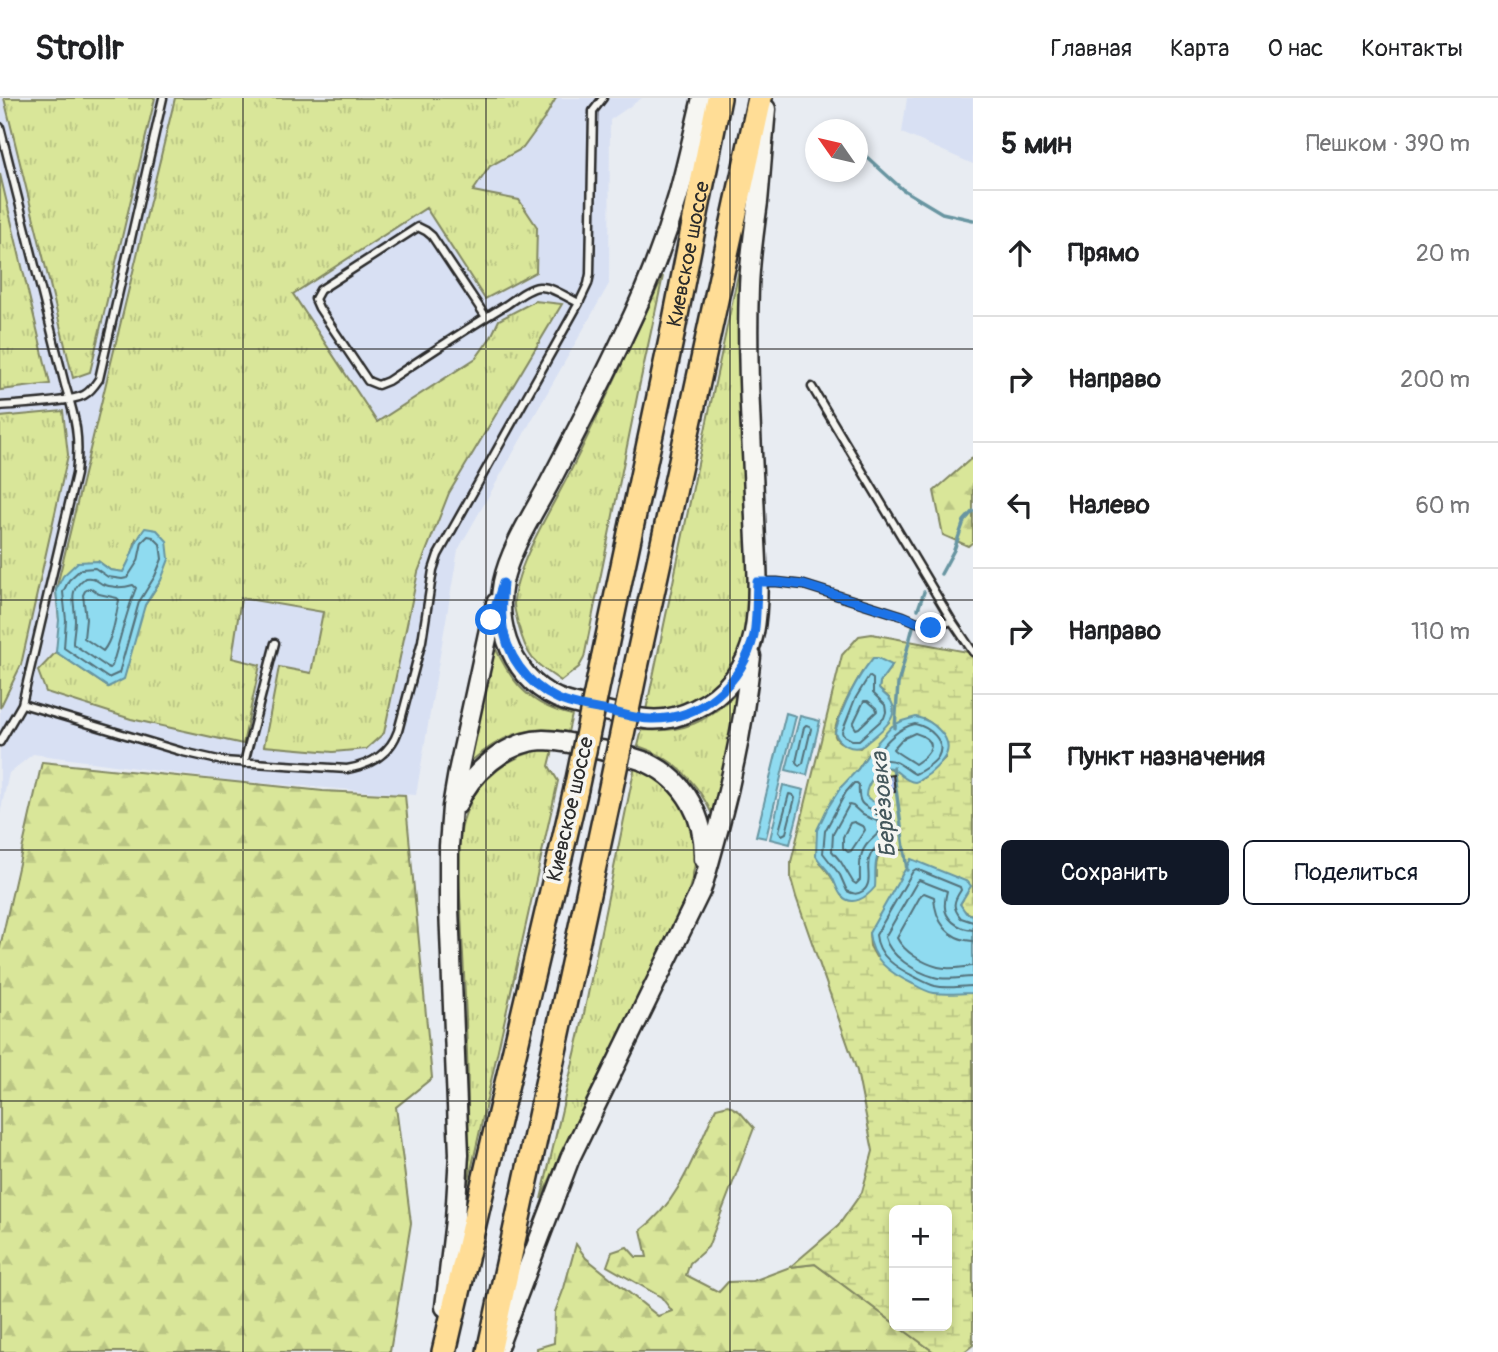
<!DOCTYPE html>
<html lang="ru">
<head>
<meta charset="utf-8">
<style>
	body { margin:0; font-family:Pangolin,sans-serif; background:#f6f6f6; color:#202124 }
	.controls { position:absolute; right:21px; bottom:21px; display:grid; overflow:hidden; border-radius:10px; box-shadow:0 4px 10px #0003 }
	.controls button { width:63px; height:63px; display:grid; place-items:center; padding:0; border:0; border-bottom:2px solid #e0e0e0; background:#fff; color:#202124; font:35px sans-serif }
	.compass { position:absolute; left:805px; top:21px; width:63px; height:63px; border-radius:50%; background:#fff; box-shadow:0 4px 10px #0003; rotate:304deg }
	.stop { position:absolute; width:21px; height:21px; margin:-16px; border:5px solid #1a73e8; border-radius:50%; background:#fff }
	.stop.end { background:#1a73e8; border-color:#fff; box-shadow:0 2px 7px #0008 }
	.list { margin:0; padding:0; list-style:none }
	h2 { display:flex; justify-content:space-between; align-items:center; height:91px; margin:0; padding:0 28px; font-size:30px }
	h2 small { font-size:23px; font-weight:400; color:#757577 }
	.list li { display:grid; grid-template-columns:46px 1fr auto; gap:21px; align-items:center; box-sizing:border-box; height:126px; padding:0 28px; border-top:2px solid #e0e0e0 }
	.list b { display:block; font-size:26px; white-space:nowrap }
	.list em { font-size:23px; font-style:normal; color:#757577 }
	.actions { display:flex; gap:14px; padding:21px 28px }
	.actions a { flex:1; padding:16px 0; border:2px solid #111827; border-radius:10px; text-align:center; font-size:24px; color:#111827 }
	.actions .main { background:#111827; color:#fff }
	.icon { flex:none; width:38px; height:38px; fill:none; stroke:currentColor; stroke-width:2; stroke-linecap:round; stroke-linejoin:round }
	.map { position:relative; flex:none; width:973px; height:1254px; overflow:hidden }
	header { display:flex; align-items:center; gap:42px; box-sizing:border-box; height:98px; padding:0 35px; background:#fff; border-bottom:2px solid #e0e0e0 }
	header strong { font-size:33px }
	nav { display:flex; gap:38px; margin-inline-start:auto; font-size:24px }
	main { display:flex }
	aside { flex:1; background:#fff }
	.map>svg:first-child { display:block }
	.built { fill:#d8e0f3 }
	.grass { fill:url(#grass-tufts); stroke:#828862; stroke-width:2 }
	.forest { fill:url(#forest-firs); stroke:#828862; stroke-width:2 }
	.wetland { fill:url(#wetland-marsh); stroke:#828862; stroke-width:2; fill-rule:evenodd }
	.water { fill:#8fdbf0; stroke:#6795a1; stroke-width:2 }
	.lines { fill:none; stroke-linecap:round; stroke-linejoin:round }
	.shore { stroke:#53717a; stroke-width:2 }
	.stream { stroke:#6795a1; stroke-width:3.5 }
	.building { fill:url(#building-cross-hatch); stroke:#2b2b2b; stroke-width:2 }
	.lane-casing { stroke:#2b2b2b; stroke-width:11 }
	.secondary-casing { stroke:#2b2b2b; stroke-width:23 }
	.highway-casing { stroke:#2b2b2b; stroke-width:28 }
	.lane { stroke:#f6f6f2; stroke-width:6 }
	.secondary { stroke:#f6f6f2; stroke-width:18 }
	.highway { stroke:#ffdd96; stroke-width:23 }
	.highway-bridge-casing { stroke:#2b2b2b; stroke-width:28; stroke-linecap:butt }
	.highway-bridge { stroke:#ffdd96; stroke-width:23 }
	.route { stroke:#1a73e8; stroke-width:9 }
	.grid { fill:none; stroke:#2b2b2b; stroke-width:2; stroke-opacity:0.55 }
	.labels { text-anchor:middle; stroke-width:7; stroke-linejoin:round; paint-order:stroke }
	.street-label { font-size:21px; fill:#2b2b2b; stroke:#f6f6f2 }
	.water-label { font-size:23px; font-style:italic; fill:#44575c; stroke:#f6f6f2 }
</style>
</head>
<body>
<header>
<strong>Strollr</strong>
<nav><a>Главная</a><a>Карта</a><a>О нас</a><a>Контакты</a></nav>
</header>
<main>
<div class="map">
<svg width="973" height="1254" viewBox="0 0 973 1254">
	<defs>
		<pattern id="grass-tufts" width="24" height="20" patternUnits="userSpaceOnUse" patternTransform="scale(1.75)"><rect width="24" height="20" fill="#d9e699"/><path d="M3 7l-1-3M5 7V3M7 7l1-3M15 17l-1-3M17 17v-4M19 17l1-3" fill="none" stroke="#bac584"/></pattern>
		<pattern id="forest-firs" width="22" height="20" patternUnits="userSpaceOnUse" patternTransform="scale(1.75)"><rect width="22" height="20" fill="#d9e699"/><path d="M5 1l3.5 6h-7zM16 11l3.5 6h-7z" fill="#bac584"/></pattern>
		<pattern id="wetland-marsh" width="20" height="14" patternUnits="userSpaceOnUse" patternTransform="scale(1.75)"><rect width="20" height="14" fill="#d9e699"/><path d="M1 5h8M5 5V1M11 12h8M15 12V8" fill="none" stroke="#bac584"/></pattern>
		<pattern id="building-cross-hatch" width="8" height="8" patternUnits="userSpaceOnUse" patternTransform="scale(1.75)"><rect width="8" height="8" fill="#b1c5f4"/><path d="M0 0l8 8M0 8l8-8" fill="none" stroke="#98a9d1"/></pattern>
	</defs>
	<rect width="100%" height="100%" fill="#e8ecf2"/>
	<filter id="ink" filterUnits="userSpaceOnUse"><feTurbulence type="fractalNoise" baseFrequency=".0143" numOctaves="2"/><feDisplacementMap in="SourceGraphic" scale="14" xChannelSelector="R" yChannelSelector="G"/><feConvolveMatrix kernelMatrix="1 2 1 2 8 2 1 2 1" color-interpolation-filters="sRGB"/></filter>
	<g filter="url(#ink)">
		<path class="built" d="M0 0H642L610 22 609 186 458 452 416 697 225 682 33 656 9 675 0 716Z
			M907 0H973V66L902 35Z"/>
		<path class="grass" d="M4 0H155L90 274 73 280Z
			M175 0H556L544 21 523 50 490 68 473 93 519 102 537 129 536 174 485 201 426 110 293 196 377 324 476 260 491 239 499 222 535 203 562 206 449 395 418 474 384 635 366 651 333 654 264 648 279 569 311 575 323 514 241 500 232 560 260 567 243 646 131 621 46 594 38 573 56 554 108 589 145 507 161 482 136 441 131 460 123 474 110 472 98 463 59 522 56 492Z
			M0 76 50 286 0 292Z
			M740 167V255L749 490C749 508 749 527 743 544 730 586 690 612 646 612Z
			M663 178 638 294 584 560 579 569 561 583C533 564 527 560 518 526 517 520 514 512 514 506 514 468 555 405 572 370 604 306 633 242 663 178Z
			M63 313 68 357 21 567 0 610V319Z
			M495 549C512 586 531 608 572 617L568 634C528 626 501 638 470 664Z
			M737 595C742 620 722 683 715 710L712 716C697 684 673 659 638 648L642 632C685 635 706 624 737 595Z
			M542 652H553L549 668 558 683 468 1086C469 1023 468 961 465 899 464 871 462 842 461 814 459 780 454 741 468 709 480 681 512 656 542 652Z
			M635 668C669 685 697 713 696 754 696 771 690 787 686 803L581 1013 541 1101 581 930Z"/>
		<path class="forest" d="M973 359V444L968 448 943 437 934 393Z
			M42 664 323 693 405 697 432 980 396 1009 411 1125 390 1254H0V849Z
			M728 1007 740 1014 754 1030 708 1149 690 1165 686 1177 719 1194 728 1184 753 1183 790 1169 815 1166 894 1225V1228H899L934 1254H537V1250L554 1245 555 1214 564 1190 576 1146 586 1160 658 1218 672 1213 661 1199 607 1168 612 1154 627 1149 636 1159H647L641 1132C680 1104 696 1052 716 1010Z"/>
		<path class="wetland" d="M872 536 973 555V817C966 815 963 813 960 806L962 803 869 835 870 848 876 859 973 895V1247L964 1254H934L898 1228H947V1112H894V1225L815 1166 790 1169 838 1128 862 1094 873 1053 857 973 796 799 791 781V764L842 557 859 538ZM892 567 880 584 879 591 889 600V624L860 650C852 649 838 647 835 638 832 626 855 586 862 574ZM924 621C943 631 942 640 945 660L921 682C916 681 909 681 905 678 897 675 894 670 885 669 875 675 866 686 865 698L870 703 880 707 897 737C886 757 874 751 876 779L842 798C836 785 830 775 820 765L858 671 873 649Z"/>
		<path class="water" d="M145 430 157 432 167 443 169 461 161 482 145 507 124 581 108 589 56 554 59 522 56 492 63 478 78 464 98 463 110 472 123 474C133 458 133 445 145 430Z
			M873 560H878L892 567 880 584 879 591C882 595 888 598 891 603 902 621 875 637 864 647 853 654 838 646 835 634 843 607 855 582 873 560Z
			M786 615 796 618 766 740 756 738Z
			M800 618 820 623 807 677 786 672Z
			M916 619C925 621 932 624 939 632 957 650 944 663 929 676 924 679 920 683 915 684 899 684 892 655 874 679 869 685 866 691 866 698 872 706 883 705 889 713 893 717 895 723 896 728 899 749 883 746 877 760 874 769 876 780 875 789 867 799 852 810 841 797 836 791 835 782 830 776 826 770 820 765 816 758L817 732 827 711 841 689 858 671 873 649 892 628 902 623Z
			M783 687 804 692 790 746 770 741Z
			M911 761 968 784 971 788 960 806 966 815 973 817V895C960 895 947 897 934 895 927 894 920 890 913 886 890 875 872 863 869 835Z"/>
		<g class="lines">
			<path class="shore" d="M148 438 153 439 160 446 162 461 155 478 139 504 119 575 108 580 64 550 66 522 63 494 69 482 81 471 95 470 108 479 122 481 127 480 138 463 142 444Z
				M85 480C94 479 95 482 102 486 112 490 123 490 133 487L136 490C126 515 120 542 112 568L110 570 107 569 73 546C73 538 75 530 75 522 75 502 67 494 85 480Z
				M90 490 99 496 117 500 119 502C116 518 113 541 103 553L84 540 86 521 83 497 85 493Z
				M869 578 873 581V595L885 607 886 614 884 620 859 642H852L843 637 842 634 855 601Z
				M864 603H868L876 610 877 613 859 630 856 631 853 626Z
				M915 626C929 629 947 643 938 659 933 666 922 673 915 676 906 672 899 662 887 662 883 662 879 664 875 664L874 660C884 645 897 630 915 626Z
				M806 627 810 628 811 631 803 665 799 668 796 664 804 629Z
				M915 635C940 643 932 655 915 666 911 663 895 654 893 651L902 641Z
				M854 685H857L859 687C857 714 869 706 885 719 898 747 875 740 869 761 866 772 873 785 863 793 857 797 853 796 847 793L840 777 823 755 825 733 846 694Z
				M789 696 793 697 795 700 786 735 782 737 779 733Z
				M849 707 853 708 863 717 877 723 881 732C877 737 873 740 869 744 858 755 860 769 860 782L856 786 853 784 841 764 832 753 833 736Z
				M854 724 864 729 865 732 851 753 848 754 843 750V739L850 725Z
				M973 824 961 820C952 809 953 804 961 792L960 789 916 771 913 773 876 837C878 859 897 870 915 879 921 882 928 886 935 888 947 891 960 888 973 888
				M973 832C959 831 943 821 945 805 945 801 946 797 947 793L919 782 917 784 885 839C889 858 916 874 934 879 947 883 960 879 973 879
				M973 843C948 842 935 823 934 799L924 795 921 797 897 840C904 854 923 865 938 869 949 872 962 869 973 868"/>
			<path class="stream" d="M858 51 902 91 942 115 973 122
				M941 476 954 452 964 423 973 413
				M918 511 924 494
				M895 630 898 586 913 529
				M893 669 907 772"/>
		</g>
		<path class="building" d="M893 677 895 694 881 696 879 679Z"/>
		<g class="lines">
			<defs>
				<path id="lane" d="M0 29 65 287C76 322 80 339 76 376L22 606 0 644
					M486 219 432 138 426 133 418 129 320 192 315 201 319 210 368 283 378 287 388 283C427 257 466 231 506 207 515 201 528 190 539 189 552 188 567 200 579 205
					M812 289 952 523
					M0 308C20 306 68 305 84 297 90 294 95 287 99 281L163 0
					M758 484H777L804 487 903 518 931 530 952 523 973 554
					M22 606 183 654 223 663 347 671C370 667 390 656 398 633L422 543 433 472 438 457 579 205 588 186 590 176 593 13 603 0
					M244 665 275 545"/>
				<path id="secondary" d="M702 0C694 33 687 66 678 98 664 146 645 194 623 239 600 288 574 338 549 386 533 416 510 451 503 484 493 537 520 594 576 606 599 611 623 618 646 621 678 625 715 605 734 580 744 568 751 550 754 535 761 498 756 456 755 420 752 343 746 266 749 189 750 161 754 132 758 104 761 73 763 42 766 11
					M457 707C470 675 507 643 543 642 563 642 582 648 601 652 617 656 633 658 648 665 686 683 705 720 704 761
					M445 1209 455 1122 459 1056 449 810V748L452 709 458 674 491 522 496 505
					M496 1254 570 1060 701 792C708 771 713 750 719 729 734 673 745 616 751 558"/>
				<g id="highway">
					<path id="s1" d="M603 562 671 242 719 0"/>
					<path d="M636 569 760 0"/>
					<path d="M444 1254 576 691"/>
					<path d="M489 1254 609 699"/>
				</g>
			</defs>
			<use href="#lane" class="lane-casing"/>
			<use href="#secondary" class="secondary-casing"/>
			<use href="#highway" class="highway-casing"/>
			<use href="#lane" class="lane"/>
			<use href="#secondary" class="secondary"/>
			<use href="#highway" class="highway"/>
			<defs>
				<path id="highway-bridge" d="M576 691 603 562
					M609 699 636 569"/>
			</defs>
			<use href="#highway-bridge" class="highway-bridge-casing"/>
			<use href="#highway-bridge" class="highway-bridge"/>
		</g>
	</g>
	<g class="lines" filter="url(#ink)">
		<path class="route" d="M491 522 503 485C502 497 501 510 502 522 505 556 527 587 558 601 573 608 593 610 609 613 623 616 637 621 651 621 701 622 743 584 754 537 757 520 756 501 757 484H777L804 487 903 518 931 530"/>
	</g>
	<path class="grid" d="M243 0V1254M486 0V1254M730 0V1254M0 251H973M0 502H973M0 752H973M0 1003H973"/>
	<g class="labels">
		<g class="street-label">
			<text dy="7" stroke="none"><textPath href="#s1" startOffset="415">Киевское шоссе</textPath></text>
			<text transform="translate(570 711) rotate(-77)" y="7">Киевское шоссе</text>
		</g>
		<g class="water-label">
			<text transform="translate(883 707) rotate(-95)" y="8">Берёзовка</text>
		</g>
	</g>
</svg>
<div class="controls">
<button>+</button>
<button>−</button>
</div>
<svg class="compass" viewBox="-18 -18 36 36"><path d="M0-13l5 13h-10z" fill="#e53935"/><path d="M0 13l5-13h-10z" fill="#757577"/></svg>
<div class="stop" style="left:491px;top:522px"></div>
<div class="stop end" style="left:931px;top:530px"></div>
</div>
<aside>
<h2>5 мин<small>Пешком · 390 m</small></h2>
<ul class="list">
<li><svg class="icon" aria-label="ahead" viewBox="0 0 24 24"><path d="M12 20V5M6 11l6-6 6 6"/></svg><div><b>Прямо</b></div><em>20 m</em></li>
<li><svg class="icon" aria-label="right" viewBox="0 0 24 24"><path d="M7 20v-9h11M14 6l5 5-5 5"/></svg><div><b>Направо</b></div><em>200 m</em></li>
<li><svg class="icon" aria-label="left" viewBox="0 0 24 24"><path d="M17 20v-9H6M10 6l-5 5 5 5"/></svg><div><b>Налево</b></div><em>60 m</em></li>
<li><svg class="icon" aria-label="right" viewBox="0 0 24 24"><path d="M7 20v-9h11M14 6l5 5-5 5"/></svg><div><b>Направо</b></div><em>110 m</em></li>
<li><svg class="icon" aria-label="arrive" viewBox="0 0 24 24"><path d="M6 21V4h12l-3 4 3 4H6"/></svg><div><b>Пункт назначения</b></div></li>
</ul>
<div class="actions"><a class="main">Сохранить</a><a>Поделиться</a></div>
</aside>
</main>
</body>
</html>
